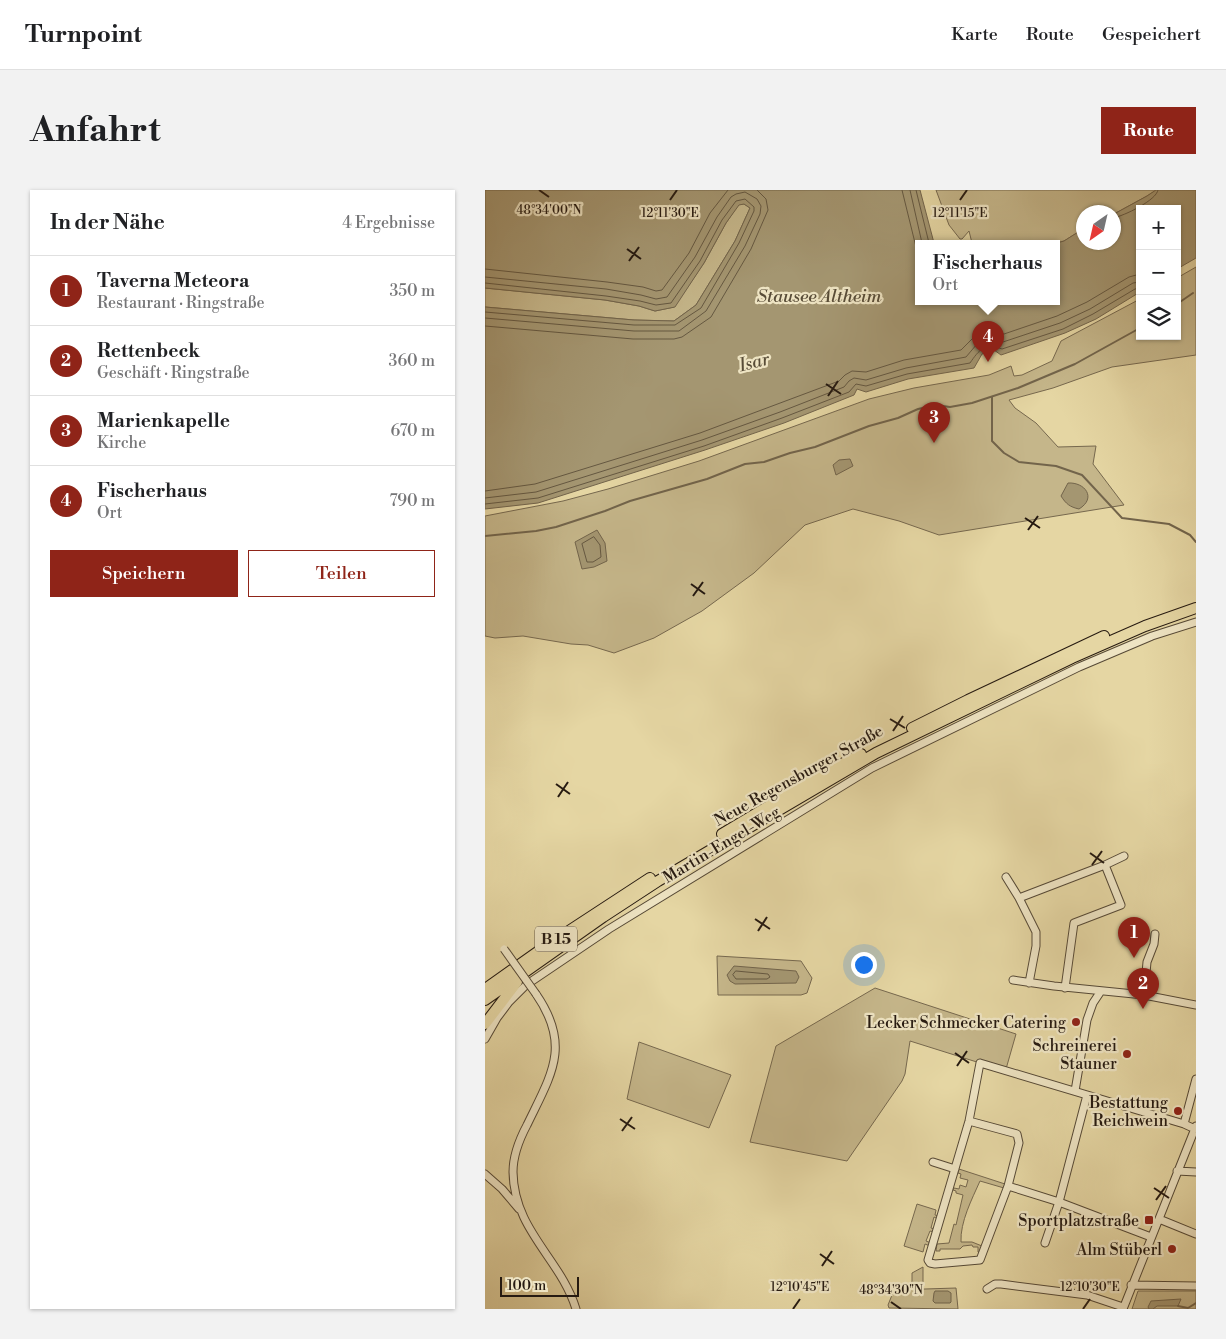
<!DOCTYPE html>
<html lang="de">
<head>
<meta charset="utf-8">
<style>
	body { margin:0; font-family:"Libre Bodoni",serif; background:#f2f2f2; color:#202124 }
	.controls { position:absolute; right:15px; top:15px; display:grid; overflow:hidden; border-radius:0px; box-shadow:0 1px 4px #0004 }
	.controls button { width:45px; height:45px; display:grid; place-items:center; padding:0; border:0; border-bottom:1px solid #e0e0e0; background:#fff; color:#202124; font:25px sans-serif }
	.compass { position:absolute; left:591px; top:15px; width:45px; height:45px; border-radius:50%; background:#fff; box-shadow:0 1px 4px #0004; rotate:214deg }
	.scale { position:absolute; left:15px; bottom:12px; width:79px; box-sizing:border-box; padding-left:5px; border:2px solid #261a11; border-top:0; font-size:14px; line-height:18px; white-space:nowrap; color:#261a11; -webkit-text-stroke:4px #eee4c3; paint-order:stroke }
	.you { position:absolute; left:378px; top:774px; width:18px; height:18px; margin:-12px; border:4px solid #fff; border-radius:50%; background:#1a73e8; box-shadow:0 0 0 8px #1a73e833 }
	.badge { display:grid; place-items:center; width:32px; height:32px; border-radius:50%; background:#8f2418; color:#fff; font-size:16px; font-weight:700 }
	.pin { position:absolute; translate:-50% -41px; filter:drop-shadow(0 1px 2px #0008) }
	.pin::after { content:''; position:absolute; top:26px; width:18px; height:15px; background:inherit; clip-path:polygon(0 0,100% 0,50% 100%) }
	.popup { position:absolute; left:430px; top:50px; width:145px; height:65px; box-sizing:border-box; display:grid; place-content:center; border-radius:0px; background:#fff; filter:drop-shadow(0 1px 4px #0005); font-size:16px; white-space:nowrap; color:#757577 }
	.popup b { font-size:19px; color:#202124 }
	.popup::after { content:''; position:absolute; left:50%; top:100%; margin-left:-10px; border:10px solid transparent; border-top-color:#fff }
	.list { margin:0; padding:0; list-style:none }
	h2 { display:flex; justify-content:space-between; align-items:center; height:65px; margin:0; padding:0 20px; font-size:21px }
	h2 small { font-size:16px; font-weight:400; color:#757577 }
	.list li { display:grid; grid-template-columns:32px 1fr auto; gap:15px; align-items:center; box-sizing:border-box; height:70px; padding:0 20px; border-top:1px solid #e0e0e0 }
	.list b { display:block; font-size:19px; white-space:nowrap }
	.list p { margin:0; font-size:16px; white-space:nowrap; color:#757577 }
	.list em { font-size:16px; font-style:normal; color:#757577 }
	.actions { display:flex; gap:10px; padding:15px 20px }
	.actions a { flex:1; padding:11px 0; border:1px solid #8f2418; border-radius:0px; text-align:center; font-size:18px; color:#8f2418 }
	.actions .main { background:#8f2418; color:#fff }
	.icon { flex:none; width:28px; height:28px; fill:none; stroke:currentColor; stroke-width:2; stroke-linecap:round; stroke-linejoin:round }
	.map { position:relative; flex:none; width:711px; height:1119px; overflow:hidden; border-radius:0px }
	header { display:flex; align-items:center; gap:30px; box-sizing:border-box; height:70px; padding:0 25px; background:#fff; border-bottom:1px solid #e0e0e0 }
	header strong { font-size:24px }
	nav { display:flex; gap:28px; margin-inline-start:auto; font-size:18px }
	.intro { display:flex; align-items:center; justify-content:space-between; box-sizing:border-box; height:120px; padding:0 30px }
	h1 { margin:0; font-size:35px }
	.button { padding:12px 22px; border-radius:0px; background:#8f2418; color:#fff; font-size:18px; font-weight:700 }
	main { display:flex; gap:30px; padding:0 30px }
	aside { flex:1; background:#fff; border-radius:0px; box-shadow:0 1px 4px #0004 }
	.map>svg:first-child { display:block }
	.green { fill:#c5b68a; stroke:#76684e }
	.water { fill:#a49671; stroke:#72644b }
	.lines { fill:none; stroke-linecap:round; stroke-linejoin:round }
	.shore { stroke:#655841; stroke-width:1 }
	.stream { stroke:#72644b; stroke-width:2 }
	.minor-casing { stroke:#564936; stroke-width:9 }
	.highway-casing { stroke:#261a11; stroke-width:12 }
	.minor { stroke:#eee4c3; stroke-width:7 }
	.highway { stroke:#e5d6a3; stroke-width:10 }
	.minor-bridge-casing { stroke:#564936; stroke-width:9; stroke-linecap:butt }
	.minor-bridge { stroke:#eee4c3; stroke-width:7 }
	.ticks { fill:none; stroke:#261a11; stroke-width:2 }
	.poi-dot { fill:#8f2418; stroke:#eee4c3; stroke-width:2 }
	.labels { text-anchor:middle; stroke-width:4.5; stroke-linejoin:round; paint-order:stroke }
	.shield { fill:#eee4c3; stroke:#625746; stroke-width:1 }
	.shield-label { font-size:15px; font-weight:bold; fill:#261a11 }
	.street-label { font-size:16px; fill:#261a11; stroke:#eee4c3 }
	.poi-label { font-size:16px; fill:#261a11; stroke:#eee4c3; text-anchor:end }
	.water-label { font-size:18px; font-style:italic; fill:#584c37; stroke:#eee4c3 }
	.ticks-label { font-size:12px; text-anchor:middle; fill:#261a11; stroke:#eee4c3; stroke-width:4.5; stroke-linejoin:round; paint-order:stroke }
</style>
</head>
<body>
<header>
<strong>Turnpoint</strong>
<nav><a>Karte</a><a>Route</a><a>Gespeichert</a></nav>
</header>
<div class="intro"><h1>Anfahrt</h1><a class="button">Route</a></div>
<main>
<aside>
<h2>In der Nähe<small>4 Ergebnisse</small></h2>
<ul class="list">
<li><span class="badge">1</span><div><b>Taverna Meteora</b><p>Restaurant · Ringstraße</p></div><em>350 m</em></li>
<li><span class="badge">2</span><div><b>Rettenbeck</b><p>Geschäft · Ringstraße</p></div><em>360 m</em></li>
<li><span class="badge">3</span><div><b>Marienkapelle</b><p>Kirche</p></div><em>670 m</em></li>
<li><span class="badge">4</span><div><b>Fischerhaus</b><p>Ort</p></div><em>790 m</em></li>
</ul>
<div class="actions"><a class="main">Speichern</a><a>Teilen</a></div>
</aside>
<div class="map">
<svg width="711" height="1119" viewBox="0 0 711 1119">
	<rect width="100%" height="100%" fill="#e5d6a3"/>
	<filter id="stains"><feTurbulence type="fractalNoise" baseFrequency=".004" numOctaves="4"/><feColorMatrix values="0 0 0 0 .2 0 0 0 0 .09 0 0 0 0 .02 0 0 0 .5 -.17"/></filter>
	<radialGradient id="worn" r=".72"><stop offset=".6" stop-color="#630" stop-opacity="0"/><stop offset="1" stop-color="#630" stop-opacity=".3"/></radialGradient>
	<path class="green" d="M451 0H671L662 6 629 24 598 22V39L579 51 572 53H487L484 41 477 49H475L464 35Z
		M254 14H259L265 18 250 51 211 115 189 131 149 130 0 117V98L120 110 154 116 170 121 189 117 219 73 241 33Z
		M711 77V165L627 177 568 198 524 210 530 218 551 233 573 257 611 256 608 274 639 315 454 345 414 331 368 319 320 335 269 383 217 421 169 448 129 463 103 455 86 454 38 446 10 448 0 446V326L78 311 123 299 214 271 384 209 429 198 504 185 526 176 529 186 537 185 567 171 576 151 655 109V146H692V88Z
		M232 766 316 771 327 788 322 803 316 805H233Z
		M390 798 531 844 521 879 495 873 425 851 420 884 417 891 362 971 265 952 291 856Z
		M154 852 246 885 224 938 142 909Z
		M474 979 520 994 519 998 495 991C487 1009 475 1032 476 1052H487L497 1056 495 1062H493V1057H488L487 1055 478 1056 475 1059H455V1061H451L452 1054 464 1053 469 1034 471 1035 478 1005 471 1003V1001L468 1000 469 998 474 999 475 995 481 997 483 990 475 988 476 984 473 983Z
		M432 1014 451 1020 450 1025 454 1026 453 1029 449 1027 446 1038 450 1039 449 1042 445 1041 441 1051 446 1053 445 1056 440 1054 438 1062 419 1056Z
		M438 1077V1096H427V1083Z
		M471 1098 473 1119 404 1118 403 1115 409 1100Z
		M653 1101H711V1119H647Z"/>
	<path class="water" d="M0 0H435L449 53H434V111H572V53L579 51 598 39V52H628L629 24 662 6 671 0H711V68L692 79V19H655V102L611 129 580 143 516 165 509 160 497 164 489 178 423 189 381 202 372 199 369 205 299 233 220 260 53 313 0 319V117L149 130 189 131 211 115 250 51 265 18 259 14 254 15 241 33 219 73 190 117 170 121 154 116 120 110 0 98Z
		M365 269 368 276 351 285 348 275 354 270Z
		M583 293C600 292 612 308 594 319 585 317 581 314 576 306Z
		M112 340 120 353 122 371 109 377 97 379 90 352Z
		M249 776 311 781 314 787 311 793 250 794 245 791 242 785Z
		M450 1101H463L466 1103V1112L465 1113H450L448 1111 449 1103Z
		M696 1109 693 1116H672L668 1119H664L663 1117 666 1111Z"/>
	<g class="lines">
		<path class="shore" d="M417 0 431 57 434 64
			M425 0 437 53
			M431 0 444 53
			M628 28C639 26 672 10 673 0
			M0 79 122 92 158 97 171 101 177 100 204 63 225 23 243 0
			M0 87 121 99 156 105 171 109 182 107 210 67 232 27 246 7 251 4 260 2 272 9 276 16 275 24 260 56 221 121 194 141H149L0 128
			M0 93 121 106 155 111 171 115 186 113 215 71 237 30 251 11 260 9 269 17V21L254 53 216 118 190 135H149L0 122
			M0 136 148 149H189L197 147 226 127 266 59 283 20 281 9 272 0
			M0 301 50 294 215 243 354 191 360 185 367 181 381 182 419 170 476 160 489 147 507 142 519 144 572 126 602 112 644 87 655 84
			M0 308 51 302 217 250 295 222 359 197 364 191 369 188 381 190 421 178 481 167 492 154 508 149 518 152 575 133 605 119 648 93 655 92
			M0 314 53 308 219 256 297 228 364 202 371 194 381 196 422 184 485 173C494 160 500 152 517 159L578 139 608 124 650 99 655 98
			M109 347 115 355 116 367 108 372H102L97 354Z
			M251 781 283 784 285 787 282 789H251L248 785Z"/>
		<path class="stream" d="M692 114 708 103
			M507 207V251L519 263 534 272 571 276 597 285 637 328 684 334 705 345 711 352
			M0 346 51 341 71 337 120 321 145 311 222 289 260 274 279 272 305 263 330 257 384 236 413 228 433 219 451 215 465 217 487 213 533 198 590 174 655 138
			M693 1116 703 1118 711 1113"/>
		<defs>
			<path id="minor" d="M620 675 639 666
				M521 687 534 708
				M528 790 569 796 659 805 711 815
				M544 793 551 756V742L534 708 620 675 636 715 589 733 580 798
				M51 804C87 856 66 885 42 935 34 950 28 965 28 982 29 1041 76 1069 91 1119
				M659 805 662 772 669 754 670 744
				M0 849 12 828 24 812 41 795 124 739 387 578 594 477 667 446 711 432
				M590 901 602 830 608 813 616 801
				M484 931 532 944 534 953 523 996 574 1012 666 1047
				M699 934 711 889
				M448 972 470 979
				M692 981 711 982
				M0 984 17 999 34 1019
				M523 996 495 1070 450 1074 445 1073 443 1070 484 931 495 873 699 934 710 939
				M674 1029 711 1044
				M560 1053 574 1012 602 905
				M646 1095 711 1096
				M502 1099 510 1094H516L602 1105 638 1117
				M638 1119 711 936"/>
			<path id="highway" d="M427 538 483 510 619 446
				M237 644 334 586 376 564
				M0 799 61 756 165 688
				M0 810 118 727 173 691 391 563 587 468 660 436 711 418
				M0 834 32 792"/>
		</defs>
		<use href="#minor" class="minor-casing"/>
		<use href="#highway" class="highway-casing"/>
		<use href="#minor" class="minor"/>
		<use href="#highway" class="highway"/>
		<defs>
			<path id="minor-bridge" d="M19 759 51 804"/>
		</defs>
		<use href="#minor-bridge" class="minor-bridge-casing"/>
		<use href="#minor-bridge" class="minor-bridge"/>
	</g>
	<path class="ticks" d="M54 0 64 7M185 10 192 0M475 10 482 0M142 59 156 69M144 71 154 57M341 194 356 204M343 206 353 191M540 328 555 338M543 340 553 326M206 394 220 404M208 406 218 392M405 529 420 538M408 541 418 526M71 594 85 604M73 607 83 592M605 663 619 673M607 675 617 661M270 729 285 739M273 741 282 727M470 863 484 873M472 876 482 861M135 929 150 939M137 941 147 927M669 998 684 1008M671 1010 681 996M335 1064 349 1074M337 1076 347 1061M406 1112 416 1119M308 1119 315 1109M598 1119 605 1109"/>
	<g class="poi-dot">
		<circle cx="591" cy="832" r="5"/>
		<circle cx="642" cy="864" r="5"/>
		<circle cx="693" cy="921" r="5"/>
		<rect x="659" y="1025" width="10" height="10" rx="2.5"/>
		<circle cx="687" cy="1059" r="5"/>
	</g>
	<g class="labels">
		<rect class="shield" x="50" y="736.5" width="42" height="25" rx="4"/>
		<g class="shield-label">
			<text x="71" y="754">B 15</text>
		</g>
		<g class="street-label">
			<text transform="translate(313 585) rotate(-29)" y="6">Neue Regensburger Straße</text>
			<text transform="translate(236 654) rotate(-31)" y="6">Martin-Engel-Weg</text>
		</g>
		<g class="poi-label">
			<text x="581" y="838">Lecker Schmecker Catering</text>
			<text x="632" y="861">Schreinerei<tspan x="632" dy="18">Stauner</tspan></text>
			<text x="683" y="918">Bestattung<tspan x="683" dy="18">Reichwein</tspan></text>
			<text x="654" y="1036">Sportplatzstraße</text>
			<text x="677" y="1065">Alm Stüberl</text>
		</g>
		<g class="water-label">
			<text x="334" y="112">Stausee Altheim</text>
			<text transform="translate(269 172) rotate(-14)" y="6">Isar</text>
		</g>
	</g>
	<g class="ticks-label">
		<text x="64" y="24">48°34'00"N</text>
		<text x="185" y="27">12°11'30"E</text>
		<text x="475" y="27">12°11'15"E</text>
		<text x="315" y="1101">12°10'45"E</text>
		<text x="605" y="1101">12°10'30"E</text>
		<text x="406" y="1104">48°34'30"N</text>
	</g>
	<rect width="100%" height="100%" filter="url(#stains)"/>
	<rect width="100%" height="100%" fill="url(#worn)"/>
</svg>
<div class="controls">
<button>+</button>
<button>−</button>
<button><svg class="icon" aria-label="layers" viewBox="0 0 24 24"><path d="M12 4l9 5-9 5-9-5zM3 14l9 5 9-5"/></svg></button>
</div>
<svg class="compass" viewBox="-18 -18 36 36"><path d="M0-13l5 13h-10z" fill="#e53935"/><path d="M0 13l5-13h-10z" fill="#757577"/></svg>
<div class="scale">100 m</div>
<div class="you"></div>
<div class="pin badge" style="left:649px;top:768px">1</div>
<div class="pin badge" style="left:658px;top:819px">2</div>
<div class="pin badge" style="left:449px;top:253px">3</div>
<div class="pin badge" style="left:503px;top:172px">4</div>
<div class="popup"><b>Fischerhaus</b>Ort</div>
</div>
</main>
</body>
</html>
